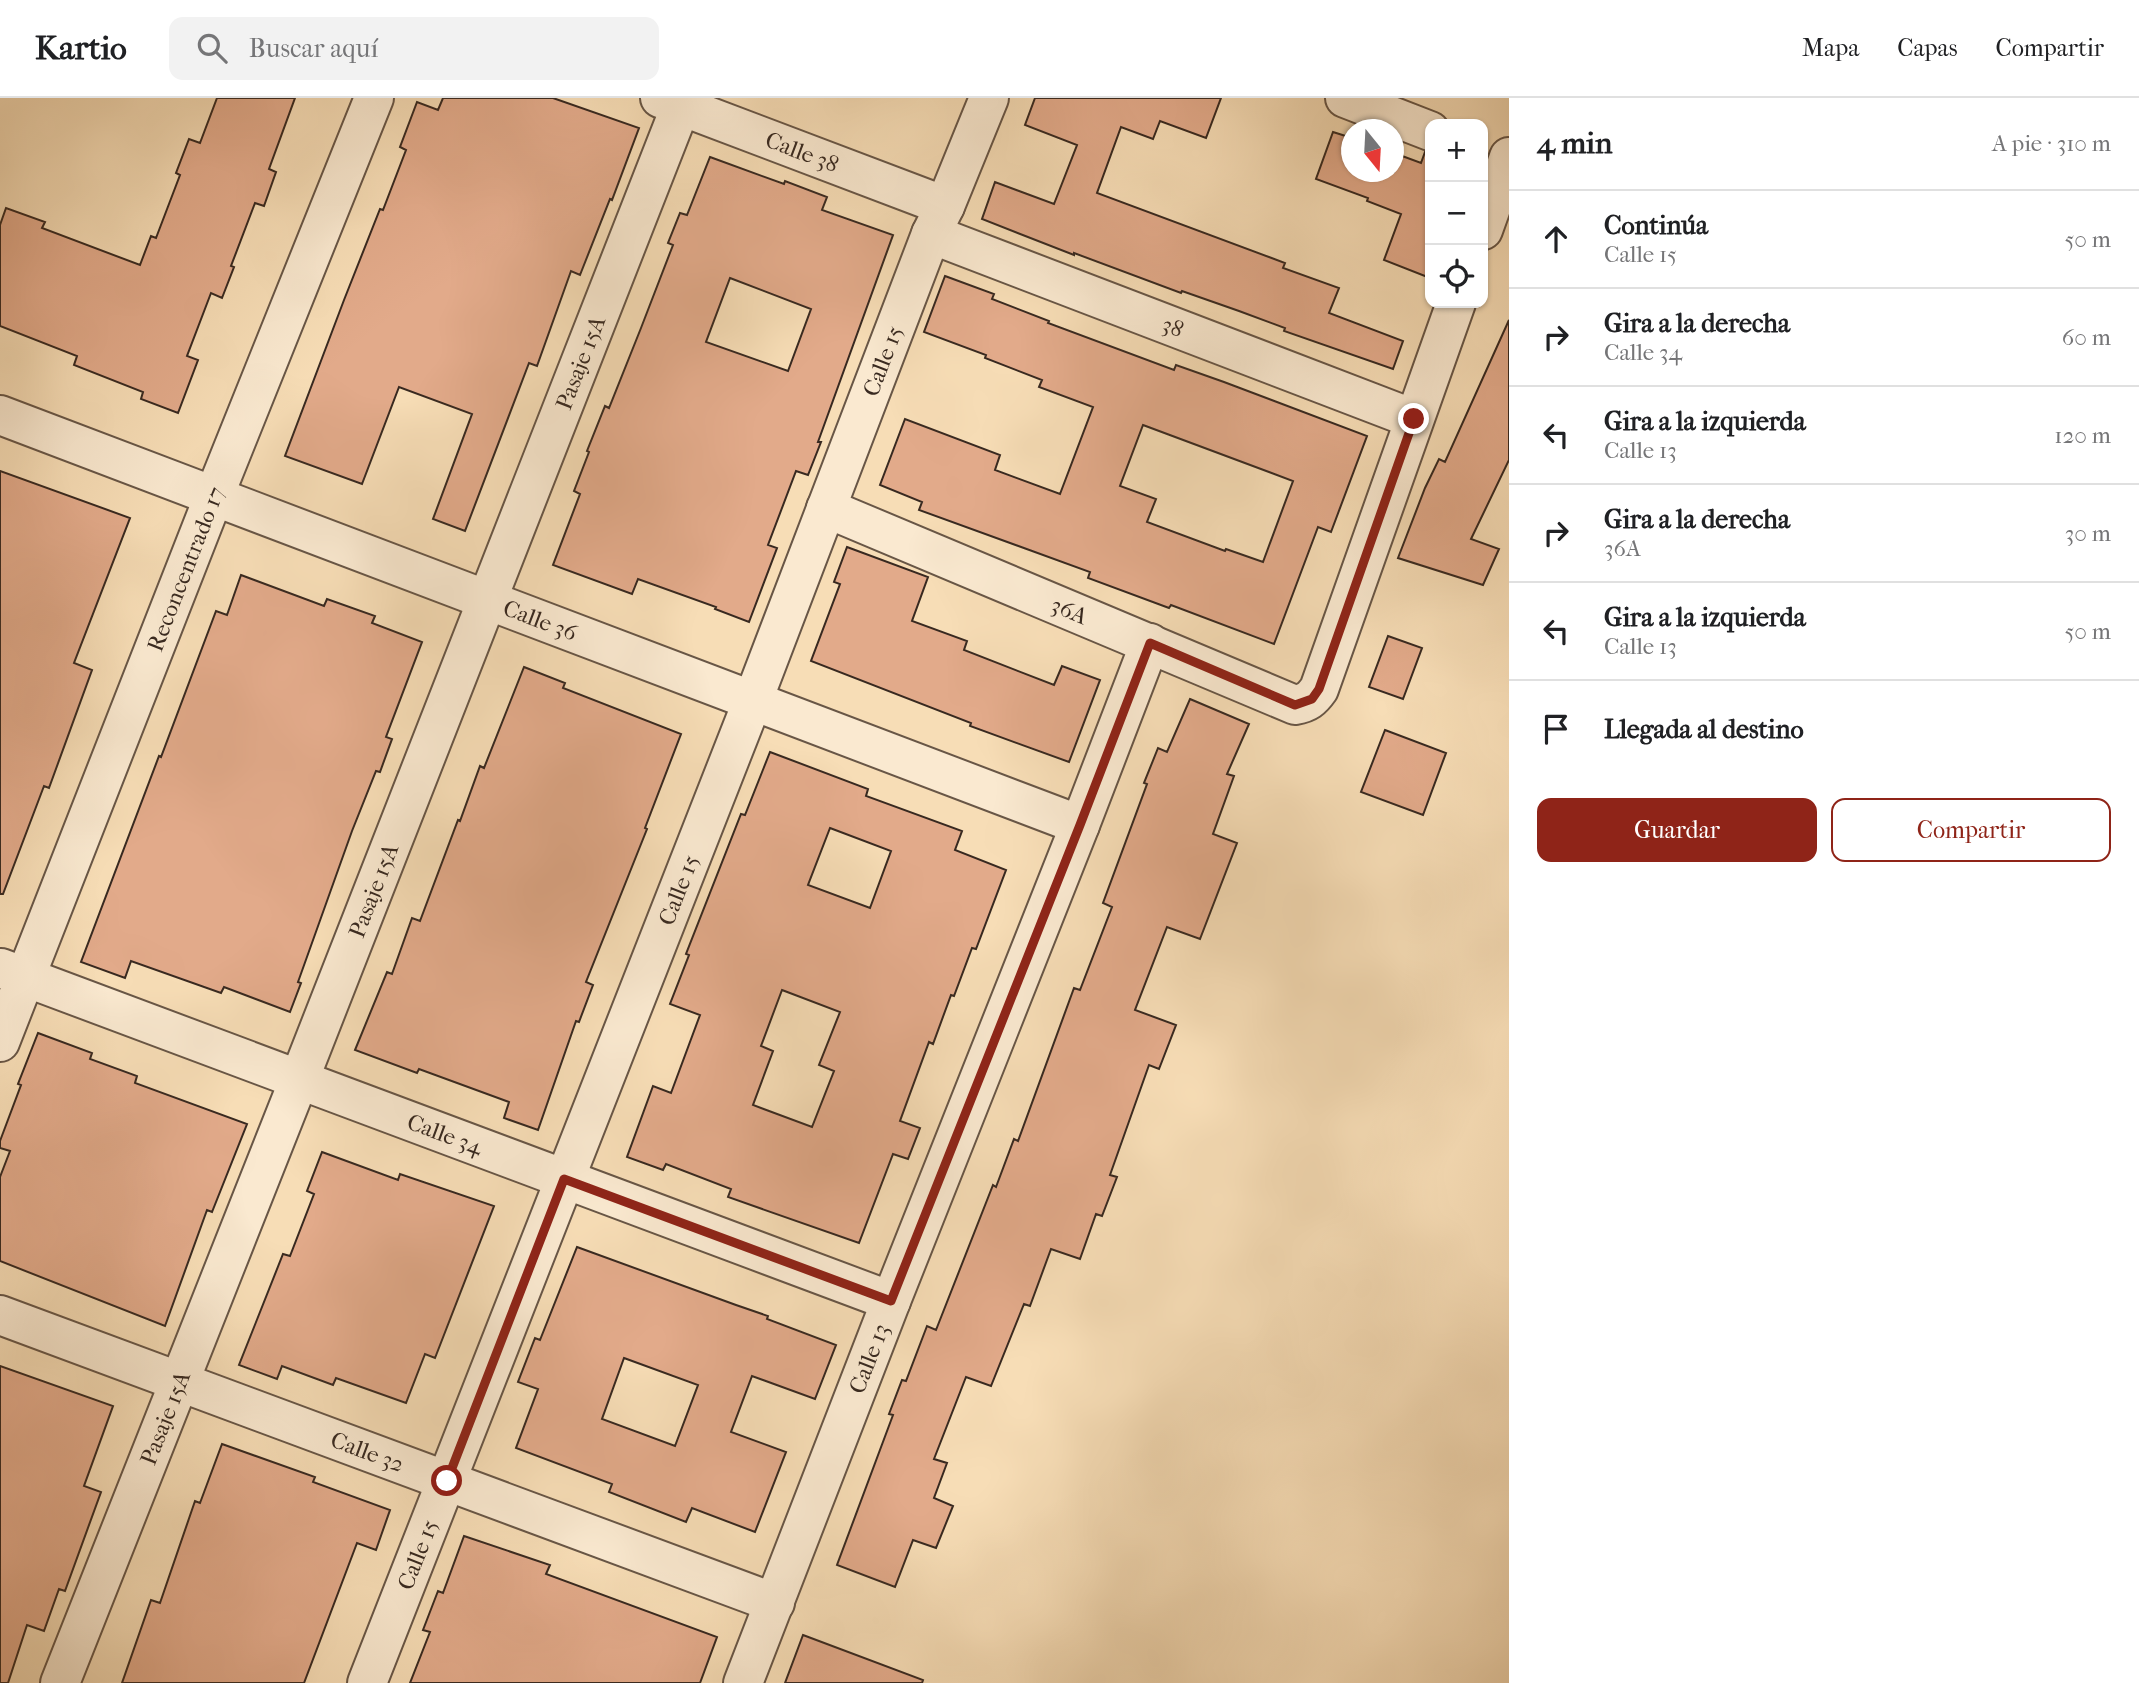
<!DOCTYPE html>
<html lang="es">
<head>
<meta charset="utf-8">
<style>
	body { margin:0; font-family:"IM FELL French Canon",serif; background:#f2f2f2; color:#202124 }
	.controls { position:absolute; right:21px; top:21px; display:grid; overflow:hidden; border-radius:14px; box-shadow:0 2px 5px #0004 }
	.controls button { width:63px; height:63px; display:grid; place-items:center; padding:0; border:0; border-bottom:2px solid #e0e0e0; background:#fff; color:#202124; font:35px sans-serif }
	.compass { position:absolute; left:1341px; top:21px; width:63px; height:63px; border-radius:50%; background:#fff; box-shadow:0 2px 5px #0004; rotate:162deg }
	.stop { position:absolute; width:21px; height:21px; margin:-16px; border:5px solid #8f2418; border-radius:50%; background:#fff }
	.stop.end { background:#8f2418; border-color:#fff; box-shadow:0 2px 7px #0008 }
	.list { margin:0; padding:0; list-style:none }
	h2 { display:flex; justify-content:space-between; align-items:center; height:91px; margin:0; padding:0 28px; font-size:30px }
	h2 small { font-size:23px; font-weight:400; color:#757577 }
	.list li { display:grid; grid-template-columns:46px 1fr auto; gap:21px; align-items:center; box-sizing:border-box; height:98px; padding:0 28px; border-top:2px solid #e0e0e0 }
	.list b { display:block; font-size:26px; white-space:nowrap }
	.list p { margin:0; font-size:23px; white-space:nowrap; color:#757577 }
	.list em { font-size:23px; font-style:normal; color:#757577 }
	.actions { display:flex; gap:14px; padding:21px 28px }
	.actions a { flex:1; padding:16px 0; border:2px solid #8f2418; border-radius:14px; text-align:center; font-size:24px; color:#8f2418 }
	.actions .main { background:#8f2418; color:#fff }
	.icon { flex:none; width:38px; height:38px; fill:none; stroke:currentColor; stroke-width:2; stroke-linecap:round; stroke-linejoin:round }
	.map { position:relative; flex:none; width:1509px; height:1585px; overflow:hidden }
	header { display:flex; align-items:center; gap:42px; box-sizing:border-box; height:98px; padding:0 35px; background:#fff; border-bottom:2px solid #e0e0e0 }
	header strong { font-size:33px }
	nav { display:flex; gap:38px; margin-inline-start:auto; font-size:24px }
	.search { width:490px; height:63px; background:#f2f2f2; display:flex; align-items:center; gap:18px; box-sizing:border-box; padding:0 24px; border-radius:14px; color:#757577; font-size:26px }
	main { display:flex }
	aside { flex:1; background:#fff }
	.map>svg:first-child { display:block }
	.building { fill:#e2aa8a; stroke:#382920; stroke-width:2; fill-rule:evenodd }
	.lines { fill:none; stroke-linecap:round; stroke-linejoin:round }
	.minor-casing { stroke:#685646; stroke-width:42 }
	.minor { stroke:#fae9d0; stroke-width:38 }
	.route { stroke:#8f2418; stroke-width:9 }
	.labels { text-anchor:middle; stroke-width:5; stroke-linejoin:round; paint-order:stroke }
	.street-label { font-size:23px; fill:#382920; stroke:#fae9d0 }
</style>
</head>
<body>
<header>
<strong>Kartio</strong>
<div class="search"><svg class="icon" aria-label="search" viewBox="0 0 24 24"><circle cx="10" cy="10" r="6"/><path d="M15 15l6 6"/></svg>Buscar aquí</div>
<nav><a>Mapa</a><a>Capas</a><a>Compartir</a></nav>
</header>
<main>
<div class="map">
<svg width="1509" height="1585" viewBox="0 0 1509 1585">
	<rect width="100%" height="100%" fill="#f7ddb6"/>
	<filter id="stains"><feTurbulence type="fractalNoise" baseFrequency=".00286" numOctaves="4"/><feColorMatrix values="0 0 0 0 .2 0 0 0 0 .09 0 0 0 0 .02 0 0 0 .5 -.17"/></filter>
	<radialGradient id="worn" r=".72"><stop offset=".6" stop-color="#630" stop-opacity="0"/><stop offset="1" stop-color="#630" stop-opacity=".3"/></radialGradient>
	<path class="building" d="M217 0H295L269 71 276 74 264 108 255 105 231 168 234 169 222 200 211 195 187 258 198 262 178 315 141 301 143 294 74 267 77 258 0 228V127L6 110 45 124 42 130 140 167 151 138 156 140 180 77 176 75 189 41 200 45Z
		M443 0H553L639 30 612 102 610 101 580 177 571 173 537 268 529 265 465 433 433 421 472 316 399 289 362 386 285 358 344 202 380 111 383 112 406 52 400 49 417 4 438 12Z
		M1035 0H1221L1206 40 1160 23 1153 41 1121 29 1097 95 1285 165 1283 170 1339 190 1329 215 1403 243 1393 271 1284 233 1285 230 1239 213 1182 193 1181 195 1074 155V157L982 121 995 84 1054 106 1077 47 1025 27Z
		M1333 34 1352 40V74H1394V55L1421 65 1425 54H1430V180L1384 162 1401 116 1367 103 1368 100 1316 81Z
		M710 59 784 86 785 83 827 99 822 112 893 137 818 344H821L808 377 796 373 768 447 777 450 749 524 715 511 716 509 638 481 632 496 553 467 580 396 574 393 589 354 587 353 605 308 609 310 641 230 673 147 668 145 680 115 687 117ZM730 180 811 211 788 273 706 244Z
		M945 178 994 196 992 201 1049 223 1048 225 1174 272 1176 267 1224 284 1367 338 1331 434 1318 429 1274 546 1171 507 1169 510 1088 480 1090 474 919 412 922 404 880 387 905 321 1000 357 995 372 1060 396 1093 309 1039 289 1042 282 985 260 986 257 924 234ZM1143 327 1293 383 1263 464 1226 451 1225 453 1147 424 1156 401 1120 388Z
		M1509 222V362L1471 441 1499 451 1483 487 1398 460 1425 390 1439 361 1445 364Z
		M0 373 130 420 74 565 92 572 49 690 44 688 3 796H0Z
		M847 449 928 479 912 523 967 543 964 552 1054 587 1062 568 1100 582 1069 664 970 628 971 625 811 563 840 486 834 484Z
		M241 477 324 508 327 501 375 518 372 525 422 544 386 639 392 641 380 674 376 673 352 733 298 884 301 885 290 914 224 889 221 895 131 863 125 880 81 864 159 658 161 659 216 513 227 517Z
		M1388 538 1422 550 1403 601 1369 589Z
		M524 569 565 585 563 590 681 636 645 730 647 731 586 884 593 887 579 924 576 923 538 1032 504 1020 509 1004 419 971 417 975 355 952 387 874 392 876 412 820 420 823 458 722 460 723 480 668 484 670Z
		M1190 601 1249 626 1227 676 1234 678 1213 736 1237 745 1200 841 1167 829 1135 912 1176 927 1159 971 1149 967 1110 1077 1117 1079 1102 1118 1096 1116 1080 1161 1051 1151 1030 1208 1024 1206 991 1288 966 1279 934 1361 947 1365 934 1400 953 1408 936 1450 913 1442 895 1489 837 1467 893 1317 889 1316 902 1282 906 1283 927 1228 936 1232 993 1087 996 1089 1014 1041 1018 1043 1074 890 1080 892 1112 809 1103 805 1147 686 1144 685 1158 650 1167 654Z
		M1385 632 1446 655 1423 717 1361 694Z
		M770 654 868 691 866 698 962 733 955 752 1006 772 976 851 972 850 954 898 951 897 933 946 929 944 900 1023 920 1030 908 1061 893 1056 859 1145 728 1099 731 1091 666 1066 663 1072 627 1059 653 988 671 995 700 917 670 906 689 857 686 856 741 716 745 717ZM830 730 891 753 870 810 808 787ZM782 892 840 914 819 967 834 973 812 1029 753 1007 773 953 761 948Z
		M38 935 92 955 90 961 137 978 135 985 247 1026 212 1114 207 1112 165 1228 0 1163V1079L10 1053 0 1050V1043L21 987 18 986Z
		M322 1054 398 1082 400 1076 494 1108 435 1260 425 1256 406 1305 336 1280 333 1287 282 1268 277 1281 239 1267 283 1156 290 1158 314 1096 307 1093Z
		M577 1149 736 1207 768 1218 767 1221 836 1247 815 1301 752 1278 731 1334 786 1354 755 1434 692 1410 686 1424 609 1394 612 1386 516 1350 538 1291 518 1284 535 1240 540 1242ZM624 1260 698 1287 675 1348 602 1321Z
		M0 1268 113 1308 84 1388 101 1394 65 1493 59 1491 44 1533 27 1527 8 1585H0Z
		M222 1346 315 1379 313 1384 390 1412 376 1452 357 1445 304 1585H122L151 1502 160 1505 195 1403 200 1405Z
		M464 1438 550 1467 546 1476 717 1539 700 1585H410L430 1534 423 1532 438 1493 443 1495Z
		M803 1537 923 1582 922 1585H785Z"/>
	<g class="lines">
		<defs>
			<g id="minor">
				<path id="s1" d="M660 0 945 108"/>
				<path d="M1345 0 1430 33"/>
				<path d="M1483 132 1509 59"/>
				<path id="s2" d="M931 136 1414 321"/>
				<path id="s3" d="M0 317 1080 727"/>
				<path id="s4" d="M826 410 1295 607C1307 605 1312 601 1319 591L1456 205"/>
				<path id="s5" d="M1 870 891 1203"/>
				<path id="s6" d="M0 944 214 398 374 0"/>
				<path id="s7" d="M0 1217 775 1505"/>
				<path id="s8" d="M60 1585 299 982 684 0"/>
				<path id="s9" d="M367 1585 753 602 931 136 945 108 989 0"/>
				<path id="s10" d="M743 1585 891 1203 1080 727 1150 545"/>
			</g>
		</defs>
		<use href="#minor" class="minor-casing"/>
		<use href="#minor" class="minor"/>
	</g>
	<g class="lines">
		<path class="route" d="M447 1383 564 1081 891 1203 1080 727 1150 545 1295 607 1312 601 1319 591 1414 321"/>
	</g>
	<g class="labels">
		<g class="street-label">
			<text dy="8" stroke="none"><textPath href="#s1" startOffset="152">Calle 38</textPath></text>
			<text dy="8" stroke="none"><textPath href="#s2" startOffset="259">38</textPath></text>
			<text dy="8" stroke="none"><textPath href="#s9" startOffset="1419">Calle 15</textPath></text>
			<text dy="8" stroke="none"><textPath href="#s8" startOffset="1419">Pasaje 15A</textPath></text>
			<text dy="8" stroke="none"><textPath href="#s6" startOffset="508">Reconcentrado 17</textPath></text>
			<text dy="8" stroke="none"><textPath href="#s4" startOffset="264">36A</textPath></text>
			<text dy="8" stroke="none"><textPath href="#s3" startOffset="578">Calle 36</textPath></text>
			<text dy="8" stroke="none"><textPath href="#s9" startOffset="852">Calle 15</textPath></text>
			<text dy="8" stroke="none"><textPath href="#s8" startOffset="852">Pasaje 15A</textPath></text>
			<text dy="8" stroke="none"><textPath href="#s5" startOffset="474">Calle 34</textPath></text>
			<text dy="8" stroke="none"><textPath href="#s10" startOffset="348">Calle 13</textPath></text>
			<text dy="8" stroke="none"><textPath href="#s8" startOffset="285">Pasaje 15A</textPath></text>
			<text dy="8" stroke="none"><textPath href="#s7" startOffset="392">Calle 32</textPath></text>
			<text dy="8" stroke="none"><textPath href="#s9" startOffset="138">Calle 15</textPath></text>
		</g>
	</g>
	<rect width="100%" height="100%" filter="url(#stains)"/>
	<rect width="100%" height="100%" fill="url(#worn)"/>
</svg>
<div class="controls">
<button>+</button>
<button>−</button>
<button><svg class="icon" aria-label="locate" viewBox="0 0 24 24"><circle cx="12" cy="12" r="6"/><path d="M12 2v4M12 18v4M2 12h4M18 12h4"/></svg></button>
</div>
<svg class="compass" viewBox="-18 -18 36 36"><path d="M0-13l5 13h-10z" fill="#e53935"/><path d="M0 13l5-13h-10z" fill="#757577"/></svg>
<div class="stop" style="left:447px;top:1383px"></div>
<div class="stop end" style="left:1414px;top:321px"></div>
</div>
<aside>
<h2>4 min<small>A pie · 310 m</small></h2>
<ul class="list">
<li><svg class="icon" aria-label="ahead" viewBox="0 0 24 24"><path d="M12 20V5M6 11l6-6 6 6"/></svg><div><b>Continúa</b><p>Calle 15</p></div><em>50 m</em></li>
<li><svg class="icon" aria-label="right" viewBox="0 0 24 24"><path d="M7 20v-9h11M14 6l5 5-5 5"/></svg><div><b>Gira a la derecha</b><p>Calle 34</p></div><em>60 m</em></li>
<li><svg class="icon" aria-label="left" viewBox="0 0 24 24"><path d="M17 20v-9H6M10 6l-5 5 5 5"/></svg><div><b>Gira a la izquierda</b><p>Calle 13</p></div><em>120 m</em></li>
<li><svg class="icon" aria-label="right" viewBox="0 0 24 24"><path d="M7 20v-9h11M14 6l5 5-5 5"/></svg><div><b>Gira a la derecha</b><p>36A</p></div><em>30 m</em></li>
<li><svg class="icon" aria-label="left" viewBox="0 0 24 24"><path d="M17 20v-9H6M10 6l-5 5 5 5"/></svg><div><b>Gira a la izquierda</b><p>Calle 13</p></div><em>50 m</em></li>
<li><svg class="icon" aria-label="arrive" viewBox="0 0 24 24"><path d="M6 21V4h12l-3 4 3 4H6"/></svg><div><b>Llegada al destino</b></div></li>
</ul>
<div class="actions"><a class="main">Guardar</a><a>Compartir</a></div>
</aside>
</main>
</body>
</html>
